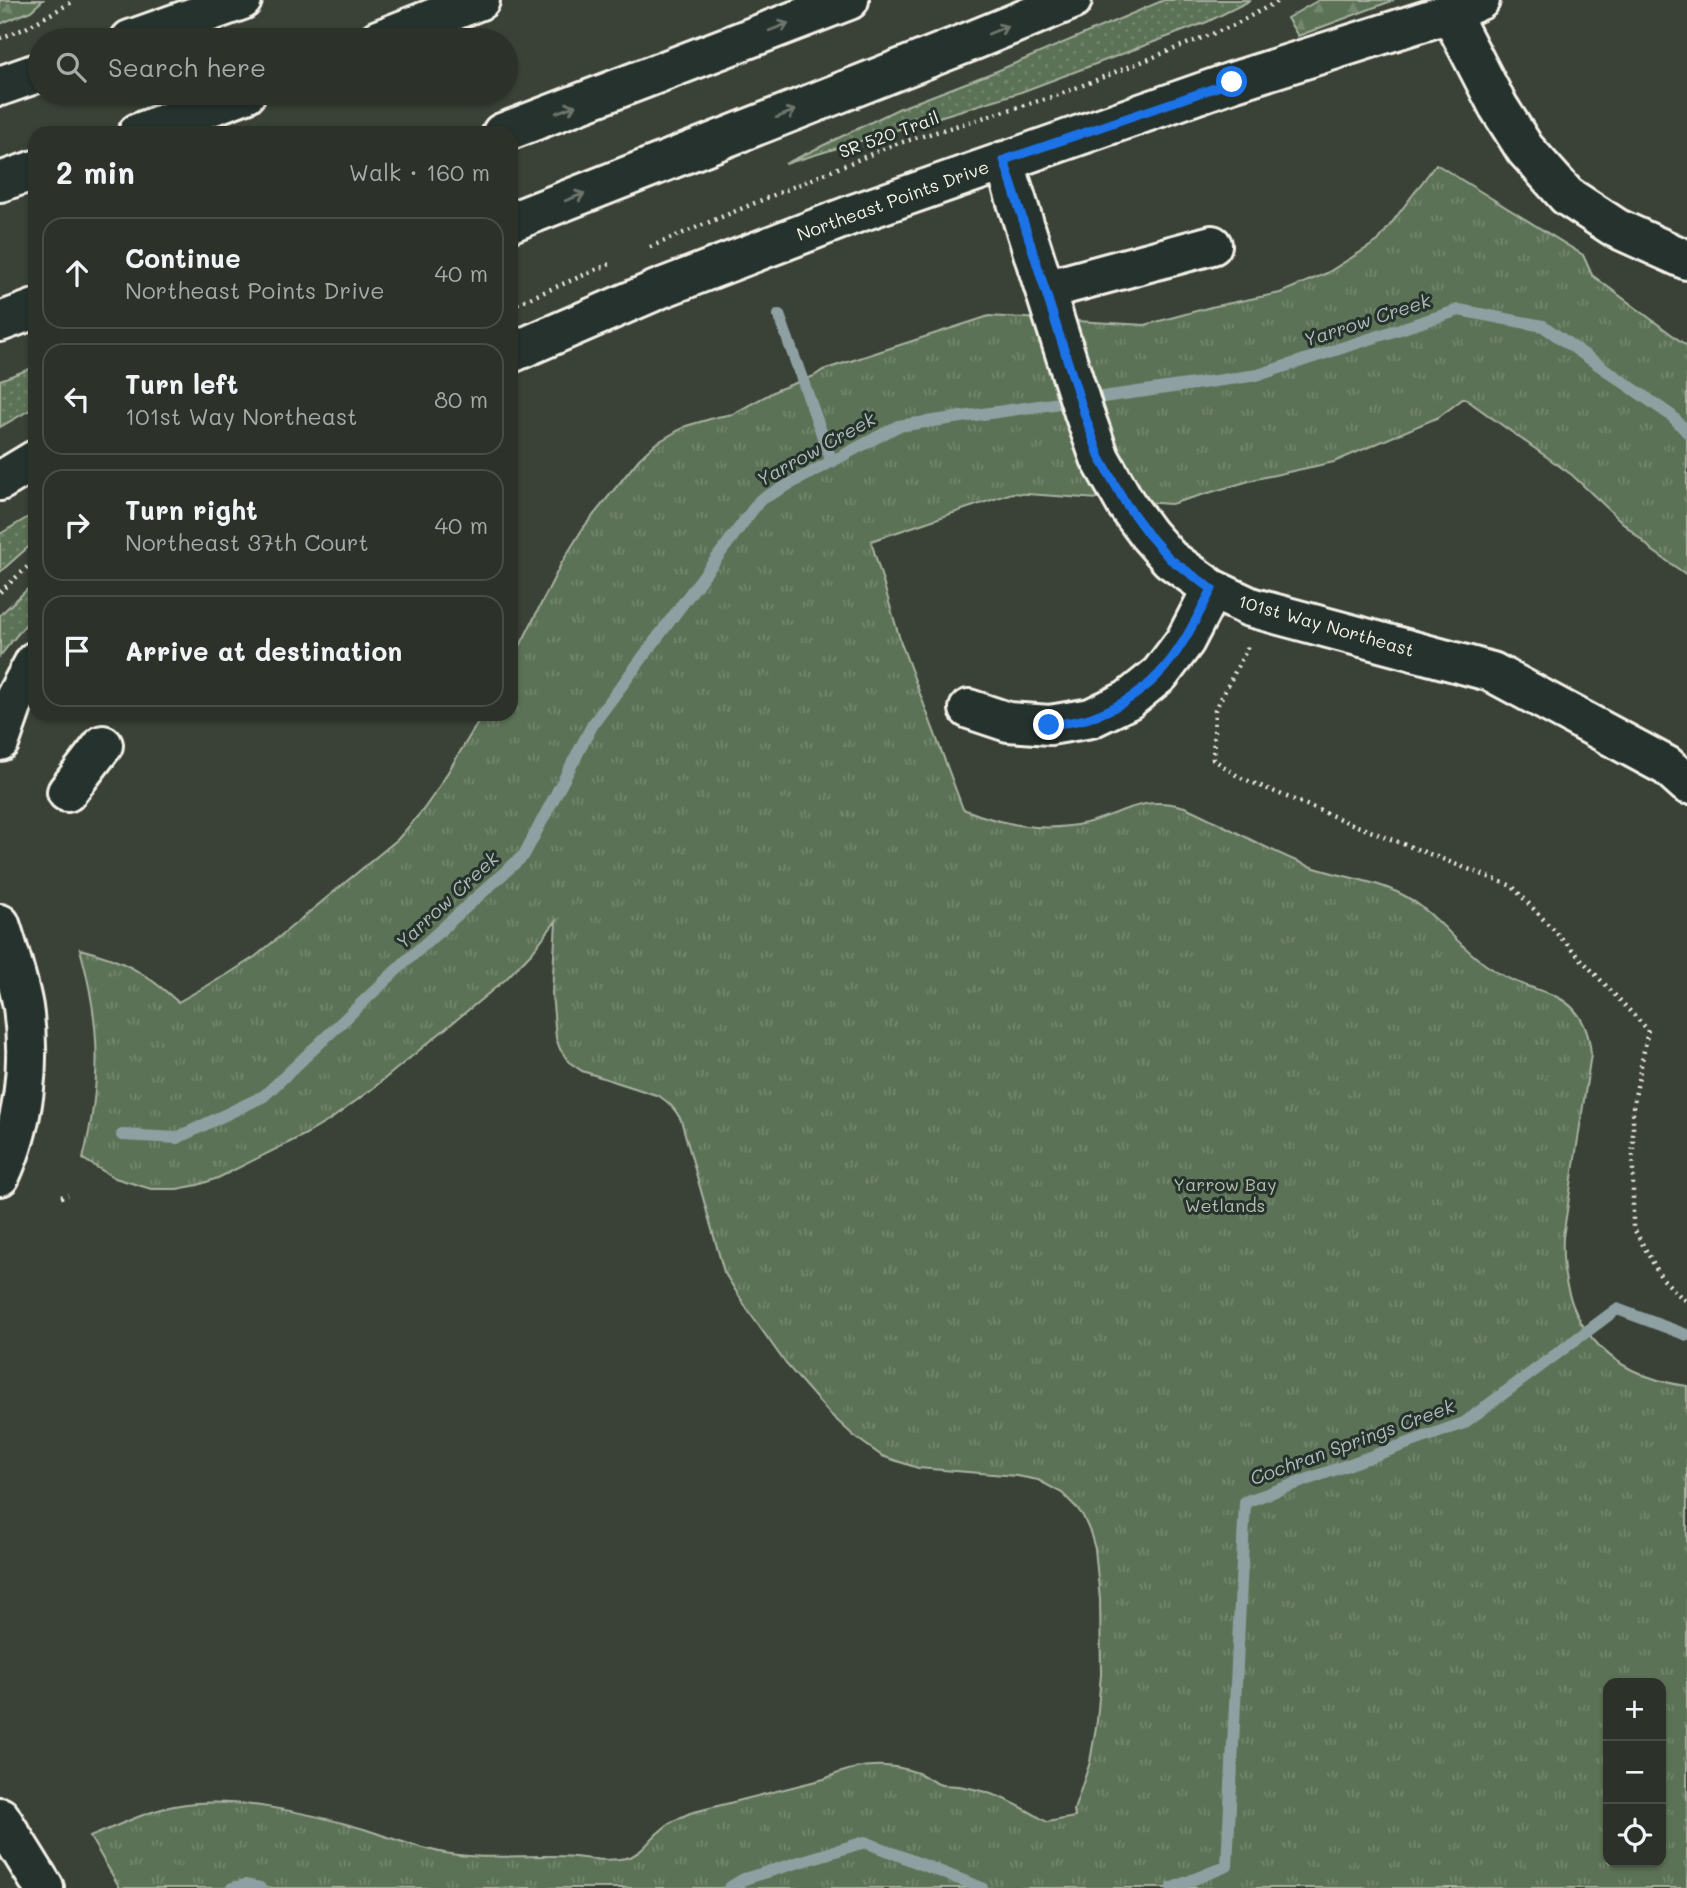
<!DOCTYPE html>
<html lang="en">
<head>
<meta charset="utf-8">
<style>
	body { margin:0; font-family:Mali,sans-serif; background:#343a32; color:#f1f3f6 }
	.controls { position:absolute; right:21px; bottom:21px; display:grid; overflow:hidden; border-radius:14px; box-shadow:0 2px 5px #0004 }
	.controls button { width:63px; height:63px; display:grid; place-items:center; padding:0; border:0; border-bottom:2px solid #484d47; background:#2c322a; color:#f1f3f6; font:35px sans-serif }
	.stop { position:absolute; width:21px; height:21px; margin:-16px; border:5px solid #1a73e8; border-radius:50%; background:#fff }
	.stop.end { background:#1a73e8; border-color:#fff; box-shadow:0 2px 7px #0008 }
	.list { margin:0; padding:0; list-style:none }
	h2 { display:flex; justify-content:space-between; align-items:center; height:91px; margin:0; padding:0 28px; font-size:30px }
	h2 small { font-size:23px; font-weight:400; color:#a6aaa8 }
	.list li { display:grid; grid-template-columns:46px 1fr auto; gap:21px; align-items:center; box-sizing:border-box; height:112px; margin:0 14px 14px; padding:0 14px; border:2px solid #484d47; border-radius:21px }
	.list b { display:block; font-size:26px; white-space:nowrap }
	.list p { margin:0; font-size:23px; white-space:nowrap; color:#a6aaa8 }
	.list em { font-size:23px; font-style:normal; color:#a6aaa8 }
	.icon { flex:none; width:38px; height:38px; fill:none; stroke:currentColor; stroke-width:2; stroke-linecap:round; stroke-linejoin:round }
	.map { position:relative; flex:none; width:1687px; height:1888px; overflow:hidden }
	.search { position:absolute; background:#2c322a; box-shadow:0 2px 5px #0004; left:28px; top:28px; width:490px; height:77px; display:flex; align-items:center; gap:18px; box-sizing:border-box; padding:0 24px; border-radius:38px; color:#a6aaa8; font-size:26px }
	.panel { position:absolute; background:#2c322a; box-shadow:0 2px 5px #0004; left:28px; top:126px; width:490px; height:595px; border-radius:21px }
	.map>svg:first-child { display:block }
	.grass { fill:url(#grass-dots); stroke:#a8b2a0; stroke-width:2 }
	.forest { fill:url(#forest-firs); stroke:#a8b2a0; stroke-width:2 }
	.park { fill:url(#park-tufts); stroke:#a8b2a0; stroke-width:2; fill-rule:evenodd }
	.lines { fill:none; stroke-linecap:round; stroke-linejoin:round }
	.stream { stroke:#8fa0a2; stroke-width:12 }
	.minor-casing { stroke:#f4f1e8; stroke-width:44 }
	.major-casing { stroke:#f4f1e8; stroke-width:44 }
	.highway-casing { stroke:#f4f1e8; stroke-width:44 }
	.path { stroke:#f4f1e8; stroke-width:4.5; stroke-dasharray:2 5; stroke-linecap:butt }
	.minor { stroke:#26332d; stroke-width:38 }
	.major { stroke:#26332d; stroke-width:38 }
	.highway { stroke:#26332d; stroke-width:38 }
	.oneway { stroke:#6e766e }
	.route { stroke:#1a73e8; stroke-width:9 }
	.labels { text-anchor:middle; stroke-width:6; stroke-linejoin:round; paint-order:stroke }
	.street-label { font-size:18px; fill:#f4f1e8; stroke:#26332d }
	.park-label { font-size:18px; fill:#b7beae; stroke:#26332d }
	.water-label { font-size:19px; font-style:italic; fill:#b1bbb9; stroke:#26332d }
</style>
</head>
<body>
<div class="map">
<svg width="1687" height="1888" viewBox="0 0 1687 1888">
	<defs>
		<pattern id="grass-dots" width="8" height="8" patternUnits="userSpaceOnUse" patternTransform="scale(1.75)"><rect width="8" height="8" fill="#5c7257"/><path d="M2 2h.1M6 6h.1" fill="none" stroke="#74876f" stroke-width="1.8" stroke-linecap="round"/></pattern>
		<pattern id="forest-firs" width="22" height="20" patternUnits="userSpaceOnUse" patternTransform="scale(1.75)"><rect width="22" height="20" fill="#5c7257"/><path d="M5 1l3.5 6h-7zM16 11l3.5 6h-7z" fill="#74876f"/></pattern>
		<pattern id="park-tufts" width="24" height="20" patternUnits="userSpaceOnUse" patternTransform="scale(1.75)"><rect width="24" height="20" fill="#5c7257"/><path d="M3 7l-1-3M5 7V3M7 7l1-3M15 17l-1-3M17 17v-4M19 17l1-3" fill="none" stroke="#74876f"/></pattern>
	</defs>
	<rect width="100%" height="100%" fill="#3a4238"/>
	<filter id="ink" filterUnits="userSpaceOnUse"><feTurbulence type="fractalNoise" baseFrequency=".0143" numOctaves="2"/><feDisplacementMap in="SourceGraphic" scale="14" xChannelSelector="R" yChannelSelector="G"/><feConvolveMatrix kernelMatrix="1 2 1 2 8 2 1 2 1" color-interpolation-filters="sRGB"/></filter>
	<g filter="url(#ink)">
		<path class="grass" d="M1164 0H1251L1207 22 1021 92 785 164 898 109 997 71Z
			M35 367V407L0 427V380Z
			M35 513V541L0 572V534Z
			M35 582V613L0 656V615Z"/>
		<path class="forest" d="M0 0H43L31 11 0 24Z
			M1319 0H1394L1298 36 1287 18Z"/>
		<path class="park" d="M1436 164 1583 255 1592 275 1687 346V575L1653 551 1572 475 1464 398 1439 417 1334 462 1256 479 1171 504 1012 493 871 541 901 643 963 809C1003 825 1043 833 1086 823 1125 813 1141 795 1185 807 1226 825 1264 849 1306 865 1338 877 1373 879 1403 895 1437 913 1457 946 1489 967 1499 974 1510 980 1522 984 1533 989 1546 991 1557 997 1580 1008 1589 1030 1591 1054L1563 1237C1559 1320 1604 1375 1687 1386V1888H120L90 1837C117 1826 145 1812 174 1806 230 1795 310 1813 364 1829 391 1838 417 1848 445 1853 483 1860 520 1855 557 1856 580 1856 604 1863 626 1858 642 1854 647 1842 659 1832 668 1823 679 1818 690 1813L824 1779C855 1764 886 1761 918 1773 926 1776 933 1783 942 1785 949 1786 956 1785 964 1787 995 1792 1021 1806 1047 1822L1075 1817 1074 1810 1090 1762 1097 1721 1101 1674 1100 1600 1095 1549 1090 1532 1083 1516 1077 1508 1062 1493 1038 1480 1017 1476 918 1468 882 1456 854 1436 829 1413 786 1364 749 1312 724 1272 681 1120C675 1109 670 1103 659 1096L582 1071 569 1062 560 1049 556 1038 552 993 556 921 532 952 506 979 372 1089 330 1120 306 1134 218 1178 198 1185 177 1189H151L115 1178 83 1159C102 1083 101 1024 80 949 123 960 145 972 178 1002L228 974 256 956 398 839 423 810 437 790 483 714H511V664L561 564 583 528 639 459 655 444 686 426 717 417 733 414 777 390 814 376 823 370 989 316 1145 325 1211 307 1280 293 1327 273 1378 241ZM1608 1683H1661V1862H1608Z"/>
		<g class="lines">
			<path class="stream" d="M779 315 832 462
				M122 1135 177 1138 264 1096 405 962 524 855 593 724 760 500 898 426 1258 375 1459 310 1543 326 1672 416 1687 432
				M232 1888 245 1885 260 1888
				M729 1888 744 1879 865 1842 982 1888
				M1172 1888 1227 1866 1245 1502 1464 1423 1617 1309 1687 1335"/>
			<defs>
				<path id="minor" d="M1450 13 1498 106 1525 149 1567 196 1616 228 1687 260
					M1004 161 1084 413 1100 458 1126 504 1148 534 1170 559 1212 589 1250 607 1492 672 1667 766 1687 784
					M1045 290 1212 245
					M511 353 659 289 854 214 1232 82 1450 13 1480 0
					M969 709 1008 722 1050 725 1091 718 1128 700 1160 674 1185 641 1212 589
					M0 741 15 698 35 661
					M67 792 103 745
					M0 924C9 952 18 979 23 1007 31 1064 24 1124 0 1176"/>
				<path id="major" d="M0 1817 44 1888"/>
				<path id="highway" d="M130 40 242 0
					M378 40 480 0
					M0 86 40 72
					M138 133 246 93
					M502 133 849 0
					M0 182 35 170
					M511 222 974 40 1072 0
					M0 322 35 309
					M0 481 35 460"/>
			</defs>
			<use href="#minor" class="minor-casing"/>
			<use href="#major" class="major-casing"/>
			<use href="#highway" class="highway-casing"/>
			<path class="path" d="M0 38 24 29 70 3 72 0
				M650 247 893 145 1058 95 1232 26 1280 0
				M511 306 610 264
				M0 592 35 560
				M1248 647 1215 710 1213 759 1239 777 1357 826 1512 886 1648 1030 1633 1107V1227L1661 1277 1687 1303
				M61 1197 68 1195"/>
			<use href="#minor" class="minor"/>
			<use href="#major" class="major"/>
			<use href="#highway" class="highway"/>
		</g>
		<defs><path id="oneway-shaft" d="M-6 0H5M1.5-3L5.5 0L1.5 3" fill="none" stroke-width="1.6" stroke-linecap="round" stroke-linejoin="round" transform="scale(1.75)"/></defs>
		<g class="oneway">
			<use href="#oneway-shaft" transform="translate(779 27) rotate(-21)"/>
			<use href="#oneway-shaft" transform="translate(998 30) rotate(-22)"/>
			<use href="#oneway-shaft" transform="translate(566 109) rotate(-21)"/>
			<use href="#oneway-shaft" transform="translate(786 114) rotate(-21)"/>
			<use href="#oneway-shaft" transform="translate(575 197) rotate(-21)"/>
		</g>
	</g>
	<g class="lines" filter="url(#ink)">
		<path class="route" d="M1049 725C1063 723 1079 722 1092 717 1160 692 1181 649 1212 589L1170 559 1148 534 1126 504 1100 458 1084 413 1004 160 1232 82"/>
	</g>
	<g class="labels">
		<g class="street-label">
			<text transform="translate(889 135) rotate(-20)" y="6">SR 520 Trail</text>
			<text transform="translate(893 201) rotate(-20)" y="6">Northeast Points Drive</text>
			<text transform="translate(1326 626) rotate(16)" y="6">101st Way Northeast</text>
		</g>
		<g class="park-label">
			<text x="1225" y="1191">Yarrow Bay<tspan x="1225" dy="21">Wetlands</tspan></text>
		</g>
		<g class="water-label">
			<text transform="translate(1367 320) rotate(-18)" y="7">Yarrow Creek</text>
			<text transform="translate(816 449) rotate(-29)" y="7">Yarrow Creek</text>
			<text transform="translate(447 900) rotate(-43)" y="7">Yarrow Creek</text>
			<text transform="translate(1352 1442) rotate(-20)" y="7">Cochran Springs Creek</text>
		</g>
	</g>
</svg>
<div class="controls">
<button>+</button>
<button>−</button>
<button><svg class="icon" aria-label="locate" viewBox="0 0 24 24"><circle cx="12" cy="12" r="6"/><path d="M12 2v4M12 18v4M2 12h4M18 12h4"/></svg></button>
</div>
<div class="stop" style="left:1232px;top:82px"></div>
<div class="stop end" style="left:1049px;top:725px"></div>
<div class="search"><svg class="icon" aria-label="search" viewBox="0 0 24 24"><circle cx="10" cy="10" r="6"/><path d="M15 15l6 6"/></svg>Search here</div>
<section class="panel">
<h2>2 min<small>Walk · 160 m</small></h2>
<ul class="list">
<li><svg class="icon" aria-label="ahead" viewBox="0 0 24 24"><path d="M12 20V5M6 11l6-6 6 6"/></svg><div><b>Continue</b><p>Northeast Points Drive</p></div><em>40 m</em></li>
<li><svg class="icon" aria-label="left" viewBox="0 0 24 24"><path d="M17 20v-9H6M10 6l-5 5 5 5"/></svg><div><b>Turn left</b><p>101st Way Northeast</p></div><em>80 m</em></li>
<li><svg class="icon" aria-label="right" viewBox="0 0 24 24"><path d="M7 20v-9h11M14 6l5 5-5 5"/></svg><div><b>Turn right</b><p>Northeast 37th Court</p></div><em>40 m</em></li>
<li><svg class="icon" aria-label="arrive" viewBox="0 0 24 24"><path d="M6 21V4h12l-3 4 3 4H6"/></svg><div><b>Arrive at destination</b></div></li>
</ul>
</section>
</div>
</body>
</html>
